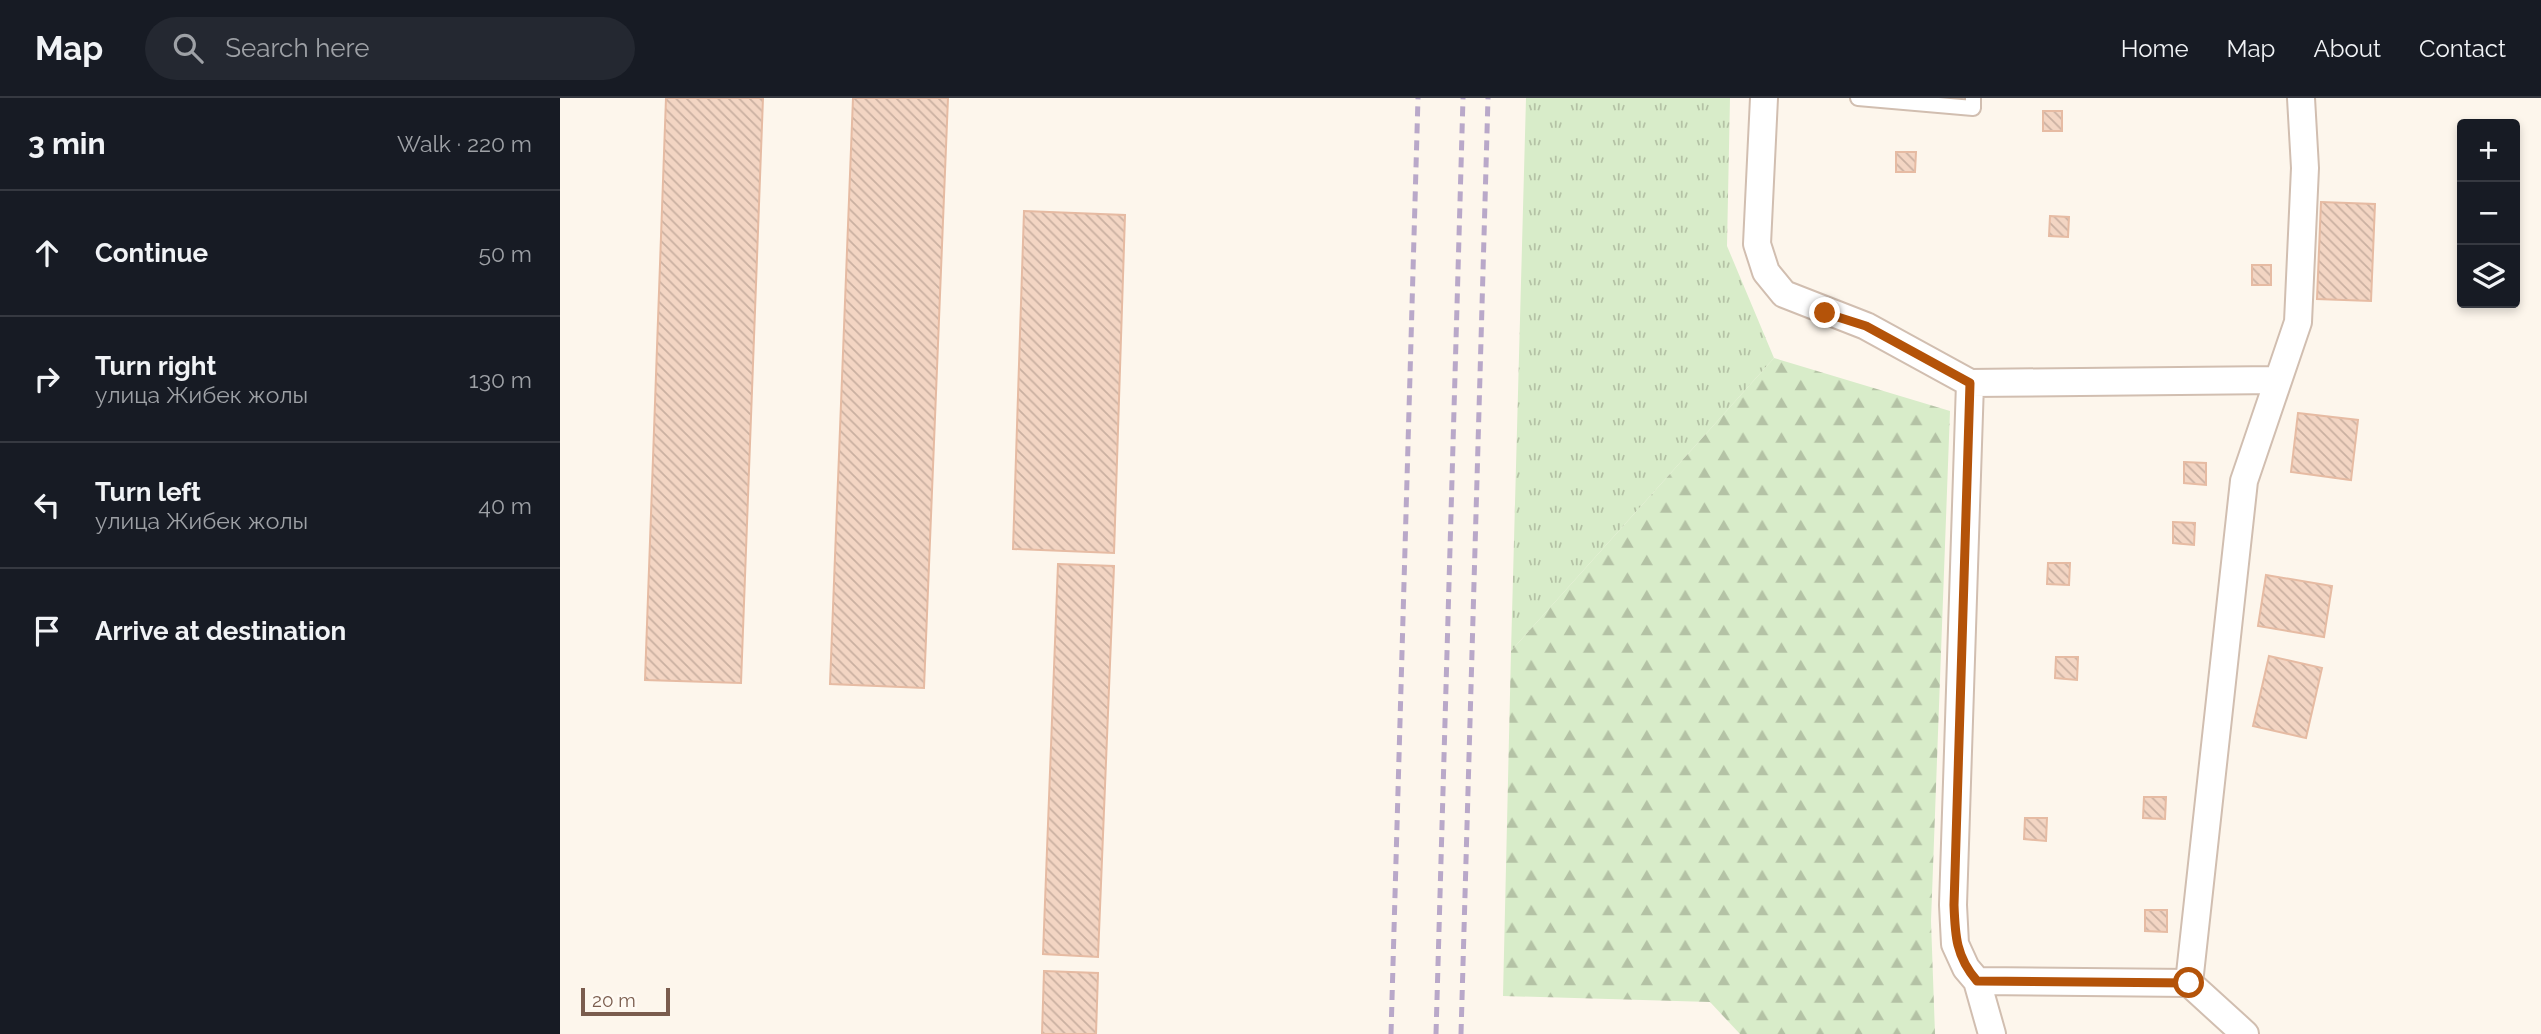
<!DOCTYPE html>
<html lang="en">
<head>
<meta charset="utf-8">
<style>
	body { margin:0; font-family:Raleway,sans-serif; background:#242831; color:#f1f3f6 }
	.controls { position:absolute; right:21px; top:21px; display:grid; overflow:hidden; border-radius:7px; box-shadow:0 4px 10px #0003 }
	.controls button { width:63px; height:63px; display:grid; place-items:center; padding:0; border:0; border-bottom:2px solid #363941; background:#171b24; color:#f1f3f6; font:35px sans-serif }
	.scale { position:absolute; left:21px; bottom:18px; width:89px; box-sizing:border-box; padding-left:7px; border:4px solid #7a5c4d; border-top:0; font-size:19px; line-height:24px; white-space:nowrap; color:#7a5c4d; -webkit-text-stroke:5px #fffaf3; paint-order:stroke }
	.stop { position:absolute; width:21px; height:21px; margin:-16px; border:5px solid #b45309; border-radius:50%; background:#fff }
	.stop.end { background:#b45309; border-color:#fff; box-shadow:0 2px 7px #0008 }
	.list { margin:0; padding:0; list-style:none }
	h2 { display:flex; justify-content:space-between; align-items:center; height:91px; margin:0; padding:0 28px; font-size:30px }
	h2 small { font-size:23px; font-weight:400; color:#9ea1a6 }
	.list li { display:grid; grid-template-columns:46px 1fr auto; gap:21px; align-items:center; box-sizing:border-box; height:126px; padding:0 28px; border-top:2px solid #363941 }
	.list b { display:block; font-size:26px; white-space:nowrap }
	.list p { margin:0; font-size:23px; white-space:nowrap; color:#9ea1a6 }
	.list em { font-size:23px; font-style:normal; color:#9ea1a6 }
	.icon { flex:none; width:38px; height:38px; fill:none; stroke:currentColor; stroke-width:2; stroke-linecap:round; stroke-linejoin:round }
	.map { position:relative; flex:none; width:1981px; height:936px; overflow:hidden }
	header { display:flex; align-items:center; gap:42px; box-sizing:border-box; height:98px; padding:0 35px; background:#171b24; border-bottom:2px solid #363941 }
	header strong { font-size:33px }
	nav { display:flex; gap:38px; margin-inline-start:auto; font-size:24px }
	.search { width:490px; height:63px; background:#242831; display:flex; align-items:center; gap:18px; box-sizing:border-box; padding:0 24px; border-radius:38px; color:#9ea1a6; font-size:26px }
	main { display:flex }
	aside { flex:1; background:#171b24 }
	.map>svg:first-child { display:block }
	.grass { fill:url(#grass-tufts) }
	.forest { fill:url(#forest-firs) }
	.building { fill:url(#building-back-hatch); stroke:#e6bba3; stroke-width:2 }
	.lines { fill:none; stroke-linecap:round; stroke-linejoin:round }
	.service-casing { stroke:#d1beb0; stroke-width:18 }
	.minor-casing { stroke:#d1beb0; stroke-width:30 }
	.service { stroke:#fff; stroke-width:14 }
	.minor { stroke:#fff; stroke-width:26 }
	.rail { stroke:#b9a8c9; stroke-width:5; stroke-dasharray:10 7; stroke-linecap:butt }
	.route { stroke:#b45309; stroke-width:9 }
</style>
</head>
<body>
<header>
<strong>Map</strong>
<div class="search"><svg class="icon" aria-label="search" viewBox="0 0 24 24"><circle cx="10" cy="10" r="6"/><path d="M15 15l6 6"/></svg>Search here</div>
<nav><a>Home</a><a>Map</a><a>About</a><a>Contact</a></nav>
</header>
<main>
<aside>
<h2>3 min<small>Walk · 220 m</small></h2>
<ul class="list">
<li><svg class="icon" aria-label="ahead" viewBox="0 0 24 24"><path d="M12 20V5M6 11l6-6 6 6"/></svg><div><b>Continue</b></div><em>50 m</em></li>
<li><svg class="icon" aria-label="right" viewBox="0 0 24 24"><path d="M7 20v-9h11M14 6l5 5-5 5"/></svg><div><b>Turn right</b><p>улица Жибек жолы</p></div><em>130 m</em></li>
<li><svg class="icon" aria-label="left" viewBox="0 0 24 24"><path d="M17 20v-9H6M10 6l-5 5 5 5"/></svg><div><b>Turn left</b><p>улица Жибек жолы</p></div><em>40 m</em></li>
<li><svg class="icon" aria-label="arrive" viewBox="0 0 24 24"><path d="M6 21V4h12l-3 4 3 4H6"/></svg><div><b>Arrive at destination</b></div></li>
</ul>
</aside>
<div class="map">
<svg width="1981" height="936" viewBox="0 0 1981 936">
	<defs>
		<pattern id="grass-tufts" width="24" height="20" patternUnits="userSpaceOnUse" patternTransform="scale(1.75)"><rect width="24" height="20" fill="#d8ecc9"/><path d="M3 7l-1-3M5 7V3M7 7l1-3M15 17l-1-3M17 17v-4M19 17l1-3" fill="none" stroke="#b4c2a5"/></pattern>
		<pattern id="forest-firs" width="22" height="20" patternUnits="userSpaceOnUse" patternTransform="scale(1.75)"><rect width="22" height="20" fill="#d8ecc9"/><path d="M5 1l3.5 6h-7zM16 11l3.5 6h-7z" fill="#b4c2a5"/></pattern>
		<pattern id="building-back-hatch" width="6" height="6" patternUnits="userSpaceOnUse" patternTransform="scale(1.75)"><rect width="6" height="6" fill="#f3d5c3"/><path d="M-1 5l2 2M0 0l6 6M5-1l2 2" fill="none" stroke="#cab0a1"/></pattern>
	</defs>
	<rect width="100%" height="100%" fill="#fdf6ec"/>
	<path class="grass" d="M966 0H1170L1167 148 1214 260 951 553Z"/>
	<path class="forest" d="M1214 260 1390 313 1371 823 1375 936H1180L1150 904 943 898 951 553Z"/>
	<path class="building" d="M106 0H203L181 585 85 582Z
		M293 0H388L364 590 270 586Z
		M1483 13H1502V33H1483Z
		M1336 54H1356L1355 74H1336Z
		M1761 104 1815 106 1811 203 1757 201Z
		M464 113 565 117 554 455 453 451Z
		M1490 118 1509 119 1508 139 1489 138Z
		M1692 167H1711V187H1692Z
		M1738 315 1798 322 1791 382 1731 374Z
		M1624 364 1646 365V387L1624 385Z
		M1613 424 1635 425 1634 447 1613 445Z
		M1488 465H1510L1509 487 1487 486Z
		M498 466 554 468 538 859 483 856Z
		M1706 477 1772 488 1764 539 1698 528Z
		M1709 558 1762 570 1746 640 1693 628Z
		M1496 559H1518L1517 582 1495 580Z
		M1584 699H1606L1605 721 1583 720Z
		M1465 720H1487L1486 743 1464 741Z
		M1585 812H1607V834L1585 833Z
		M484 873 538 875 536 936H482Z"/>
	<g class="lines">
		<defs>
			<path id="service" d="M1298 0 1413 10V0"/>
			<path id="minor" d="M1204 0 1197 146 1206 174 1224 196 1306 228 1410 285 1393 807 1395 846 1406 870 1417 883 1432 936
				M1410 285 1717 282
				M1417 883 1629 885
				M1685 936 1629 885 1684 383 1738 224 1745 70 1741 0"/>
		</defs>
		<use href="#service" class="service-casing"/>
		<use href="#minor" class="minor-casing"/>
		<use href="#service" class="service"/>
		<use href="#minor" class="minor"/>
		<path class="rail" d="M831 936 858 0
			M876 936 903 0
			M901 936 928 0"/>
	</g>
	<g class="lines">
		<path class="route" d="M1265 215 1306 228 1410 285 1394 807C1395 837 1396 859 1417 883L1629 885"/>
	</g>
</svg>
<div class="controls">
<button>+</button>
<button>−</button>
<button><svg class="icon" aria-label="layers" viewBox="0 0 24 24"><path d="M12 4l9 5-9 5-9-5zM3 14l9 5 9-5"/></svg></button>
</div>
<div class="scale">20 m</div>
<div class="stop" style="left:1629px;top:885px"></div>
<div class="stop end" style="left:1265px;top:215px"></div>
</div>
</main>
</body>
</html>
